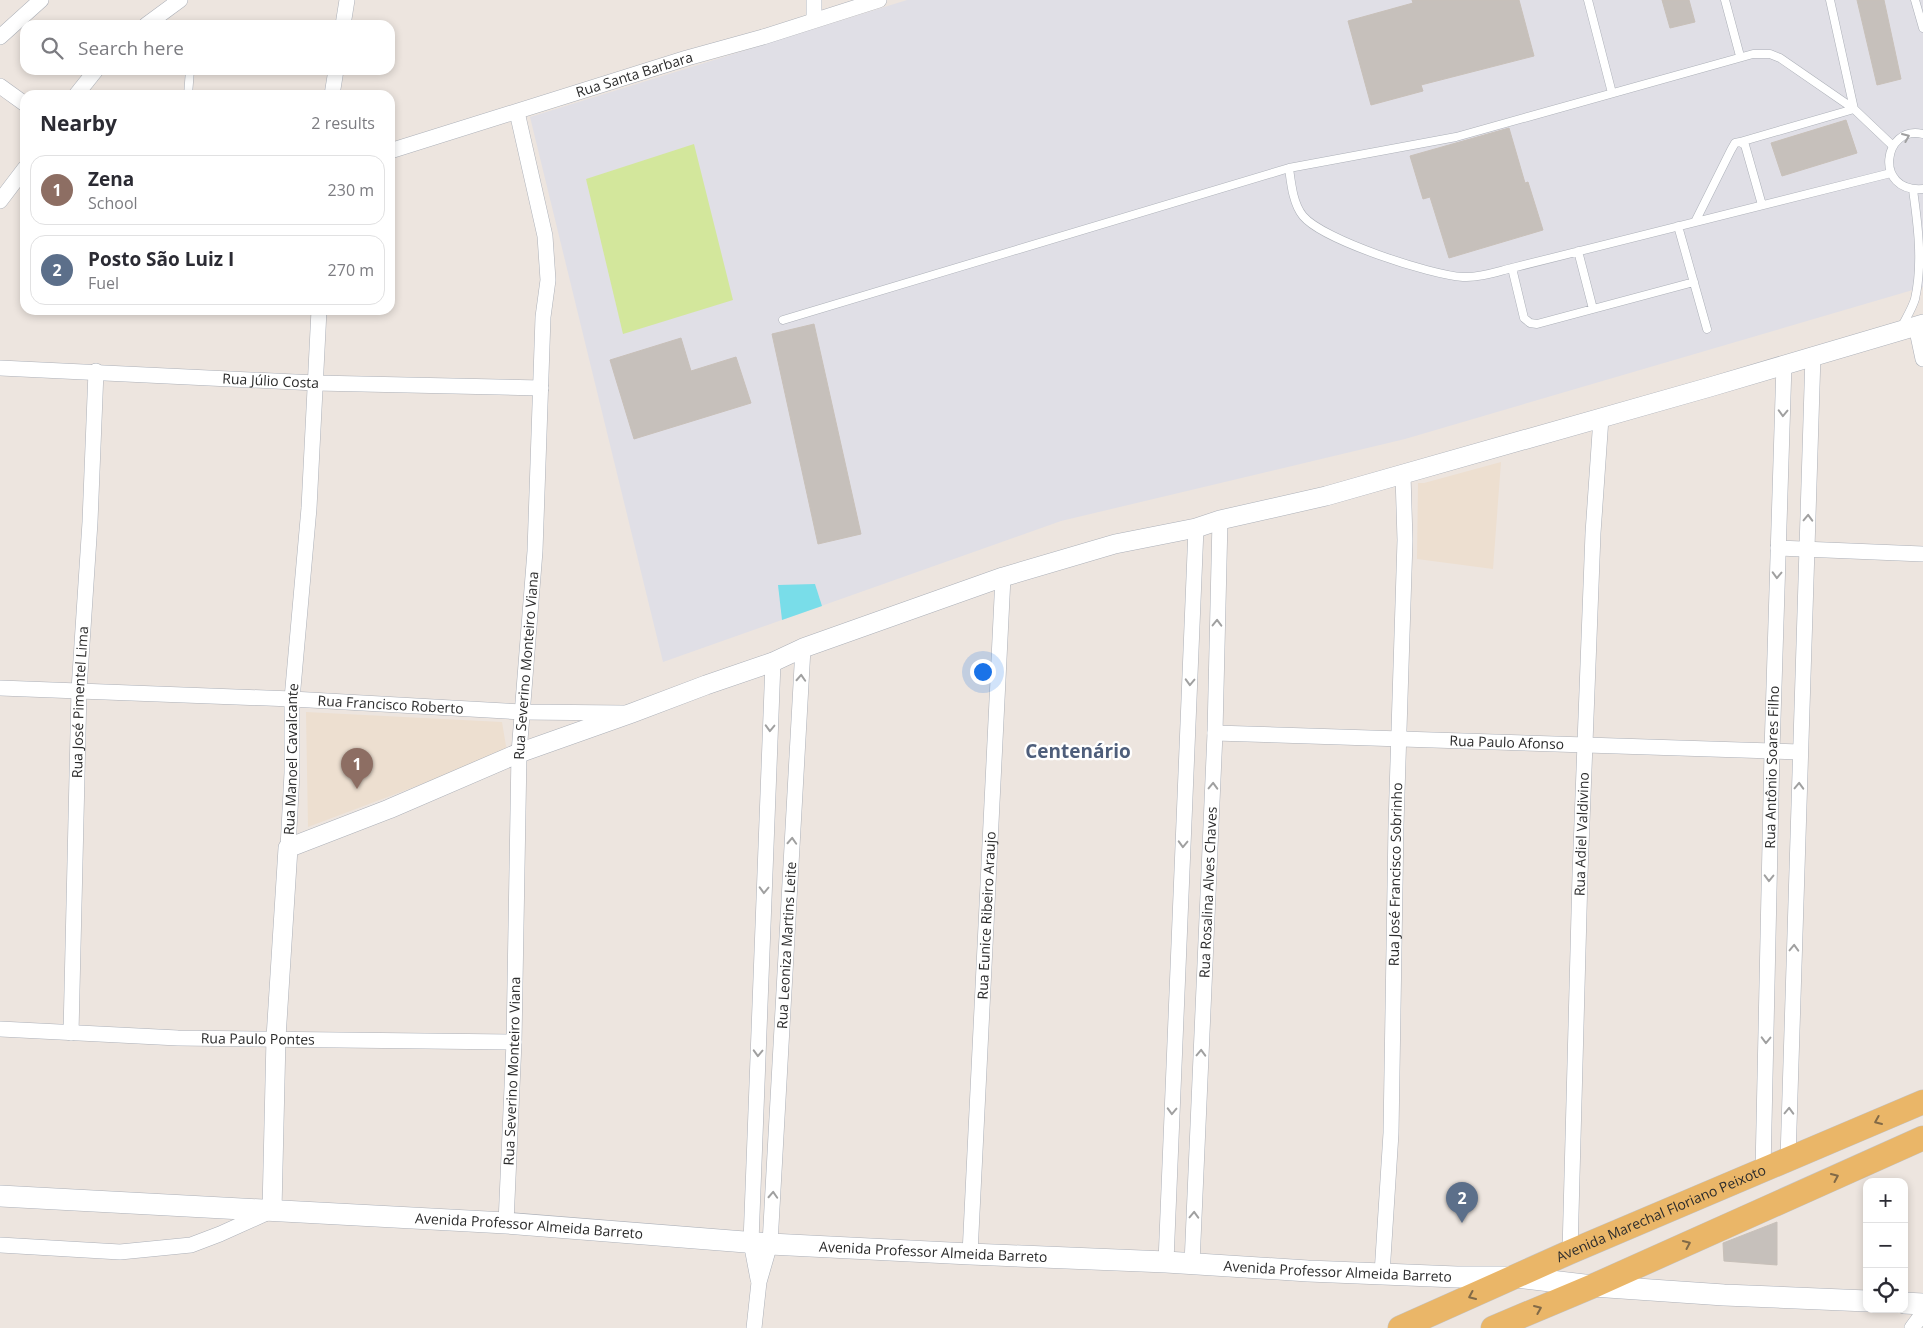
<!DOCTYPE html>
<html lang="en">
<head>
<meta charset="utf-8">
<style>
	body { margin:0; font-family:"Open Sans",sans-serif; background:#f2f2f3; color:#2b2b33 }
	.controls { position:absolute; right:15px; bottom:15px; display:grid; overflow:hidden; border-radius:10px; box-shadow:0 2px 8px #0003 }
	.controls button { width:45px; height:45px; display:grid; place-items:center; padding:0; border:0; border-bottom:1px solid #e1e1e2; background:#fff; color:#2b2b33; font:25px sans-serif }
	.you { position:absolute; left:982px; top:671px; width:18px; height:18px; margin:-12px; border:4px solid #fff; border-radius:50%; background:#1a73e8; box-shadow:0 0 0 8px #1a73e833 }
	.badge { display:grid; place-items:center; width:32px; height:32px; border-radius:50%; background:#7c3aed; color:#fff; font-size:16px; font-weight:700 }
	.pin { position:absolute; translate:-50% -41px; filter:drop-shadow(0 1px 2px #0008) }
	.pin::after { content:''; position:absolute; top:26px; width:18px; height:15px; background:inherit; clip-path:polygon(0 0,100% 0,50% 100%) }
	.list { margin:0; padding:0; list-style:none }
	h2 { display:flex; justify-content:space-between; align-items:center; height:65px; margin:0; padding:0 20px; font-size:21px }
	h2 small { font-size:16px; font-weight:400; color:#7c7c81 }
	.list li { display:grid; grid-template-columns:32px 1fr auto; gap:15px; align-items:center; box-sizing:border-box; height:70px; margin:0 10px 10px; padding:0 10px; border:1px solid #e1e1e2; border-radius:15px }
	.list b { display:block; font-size:19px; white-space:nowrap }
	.list p { margin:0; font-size:16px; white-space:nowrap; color:#7c7c81 }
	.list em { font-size:16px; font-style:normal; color:#7c7c81 }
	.icon { flex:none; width:28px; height:28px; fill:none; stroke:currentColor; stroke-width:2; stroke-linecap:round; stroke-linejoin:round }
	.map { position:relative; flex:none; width:1923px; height:1328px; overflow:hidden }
	.search { position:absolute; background:#fff; box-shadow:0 2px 8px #0003; left:20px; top:20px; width:375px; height:55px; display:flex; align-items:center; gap:12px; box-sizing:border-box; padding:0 18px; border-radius:15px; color:#7c7c81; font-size:19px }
	.panel { position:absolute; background:#fff; box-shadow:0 2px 8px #0003; left:20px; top:90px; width:375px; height:225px; border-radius:15px }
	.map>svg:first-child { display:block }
	.industrial { fill:#e0dfe6 }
	.education { fill:#eddfd0 }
	.pitch { fill:#d3e79c }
	.water { fill:#79dde9 }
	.building { fill:#c6c0bb; stroke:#c8c0b9 }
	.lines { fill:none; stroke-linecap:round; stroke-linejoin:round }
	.service-casing { stroke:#acb0b8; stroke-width:9 }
	.minor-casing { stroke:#acb0b8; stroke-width:16 }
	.tertiary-casing { stroke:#acb0b8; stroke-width:20 }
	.secondary-casing { stroke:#acb0b8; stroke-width:22 }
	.primary-casing { stroke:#c4c4c4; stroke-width:25 }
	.service { stroke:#fff; stroke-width:8 }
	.minor { stroke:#fff; stroke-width:15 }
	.tertiary { stroke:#fff; stroke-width:19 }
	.secondary { stroke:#fff; stroke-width:21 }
	.primary { stroke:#eab668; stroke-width:24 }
	.oneway { stroke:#a0a0a0 }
	.oneway2 { stroke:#826a47 }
	.labels { text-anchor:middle; stroke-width:4.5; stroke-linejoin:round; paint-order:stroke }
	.street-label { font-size:14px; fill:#2c2c2c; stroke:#fff }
	.district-label { font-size:19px; font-weight:bold; fill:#4e5e7b; stroke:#fff }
</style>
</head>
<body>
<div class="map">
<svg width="1923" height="1328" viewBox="0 0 1923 1328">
	<rect width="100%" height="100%" fill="#ede5df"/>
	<path class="industrial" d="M907 0H1923V287L1405 439 1061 521 663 662 530 117Z"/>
	<path class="education" d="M1501 462 1493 569 1417 559 1418 483H1424Z
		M306 712 502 722 507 752 308 827Z"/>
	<path class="pitch" d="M694 144 733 300 623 334 586 179Z"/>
	<path class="water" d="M815 584 822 606 782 620 778 585Z"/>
	<path class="building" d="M1412 0H1519L1534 56 1421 85 1423 91 1371 105 1348 21 1413 3Z
		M1662 0H1689L1695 22 1670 28Z
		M1857 0H1884L1901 79 1877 85Z
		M1846 120 1857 153 1782 176 1771 143Z
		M1509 128 1525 183 1528 182 1543 230 1449 258 1430 197 1423 199 1410 156Z
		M814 324 861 534 818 544 772 334Z
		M681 338 691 371 736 357 751 403 634 439 610 360Z
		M1777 1222V1265L1724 1261 1723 1243Z"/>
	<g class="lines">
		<defs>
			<path id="service" d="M1588 0 1612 93
				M1725 0 1740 56
				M1915 0 1923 28
				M188 95 190 70
				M1923 134C1883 124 1873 193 1923 189
				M1740 142 1854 109 1830 0
				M1289 168C1291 183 1293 204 1303 216 1323 240 1430 275 1463 277 1479 278 1496 272 1512 268L1891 173
				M1695 222 1731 150 1735 143 1740 142 1745 145 1762 205
				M1678 226 1707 329
				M1578 251 1593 309
				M1512 268 1524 318 1530 323 1537 324 1694 282
				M783 320 1289 168 1456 137 1753 54H1770L1780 58 1854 109 1893 146
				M1901 328C1906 318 1912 309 1915 299 1923 264 1918 225 1913 190"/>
			<g id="minor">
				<path d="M814 0V20"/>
				<path d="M146 25 180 0"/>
				<path d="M343 25 347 0"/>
				<path d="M0 37 41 0"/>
				<path d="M0 86 25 104"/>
				<path d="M76 95 96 70"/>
				<path d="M332 95 336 70"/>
				<path id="s1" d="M390 151 687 58 763 37 879 0"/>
				<path d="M0 201 25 168"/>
				<path d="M1916 326 1923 359"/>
				<path id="s2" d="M0 368 316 383 541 388"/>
				<path d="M1778 548 1923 554"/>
				<path id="s3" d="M0 688 292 699 522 712 623 713"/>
				<path id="s4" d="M1215 733 1800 752"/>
				<path id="s5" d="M288 848 292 773V699L309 508 319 310"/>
				<path id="s6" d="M0 1029 178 1038 514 1042"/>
				<path id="s7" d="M71 1033 79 690 90 522 96 371"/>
				<path d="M1788 1159 1813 355"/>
				<path id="s8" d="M1763 1171 1772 751 1784 364"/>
				<path id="s9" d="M506 1223 514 1042 519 753 535 551 543 317 548 280 545 236 517 112"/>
				<path d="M0 1245 120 1252 191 1245 220 1234 269 1212"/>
				<path id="s10" d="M1570 1252 1580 875 1593 533 1601 418"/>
				<path id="s11" d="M970 1254 1003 577"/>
				<path d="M1166 1262 1196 528"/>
				<path id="s12" d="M1192 1264 1215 733 1220 520"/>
				<path id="s13" d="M1382 1274 1391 1133 1396 825 1405 540 1403 475"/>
				<path d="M758 1279 751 1242 773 662"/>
				<path id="s14" d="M754 1328 759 1282 770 1244 803 648"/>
				<path d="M1912 1328 1923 1313"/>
			</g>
			<path id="tertiary" d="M272 1210 276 1038 288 848 389 809 519 753 632 713 706 685 773 662 803 648 1003 577 1115 544 1196 528 1220 520 1326 496 1710 387 1923 324"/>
			<g id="secondary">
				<path id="s15" d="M0 1196 506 1223 770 1244 970 1254 1166 1262 1308 1271 1457 1277H1517L1593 1286 1724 1295 1867 1301"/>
				<path d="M1904 1303 1923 1304"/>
			</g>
			<g id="primary">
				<path id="s16" d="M1400 1328 1570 1252 1923 1102"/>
				<path d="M1493 1328 1593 1286 1923 1138"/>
			</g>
		</defs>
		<use href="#service" class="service-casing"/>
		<use href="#minor" class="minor-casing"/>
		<use href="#tertiary" class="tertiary-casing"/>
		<use href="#secondary" class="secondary-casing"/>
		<use href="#primary" class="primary-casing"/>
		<use href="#service" class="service"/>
		<use href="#minor" class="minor"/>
		<use href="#tertiary" class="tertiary"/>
		<use href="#secondary" class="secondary"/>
		<use href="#primary" class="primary"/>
	</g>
	<defs><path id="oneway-chevron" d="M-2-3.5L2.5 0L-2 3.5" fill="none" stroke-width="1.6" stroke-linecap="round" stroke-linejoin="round" transform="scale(1.25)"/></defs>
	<g class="oneway">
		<use href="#oneway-chevron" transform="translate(1906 137) rotate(-23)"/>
		<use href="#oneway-chevron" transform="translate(1783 413) rotate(92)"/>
		<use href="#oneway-chevron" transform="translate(1808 518) rotate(-88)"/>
		<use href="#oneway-chevron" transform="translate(1777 575) rotate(92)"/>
		<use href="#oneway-chevron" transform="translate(1217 623) rotate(-89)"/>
		<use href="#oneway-chevron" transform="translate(801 678) rotate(-87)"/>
		<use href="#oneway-chevron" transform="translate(1190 682) rotate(92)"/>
		<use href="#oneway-chevron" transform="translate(770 728) rotate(92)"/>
		<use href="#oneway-chevron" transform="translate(1213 786) rotate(-88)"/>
		<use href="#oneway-chevron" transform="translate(1799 786) rotate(-88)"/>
		<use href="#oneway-chevron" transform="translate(792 841) rotate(-87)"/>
		<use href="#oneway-chevron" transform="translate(1183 844) rotate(92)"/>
		<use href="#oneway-chevron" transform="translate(1769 878) rotate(91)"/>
		<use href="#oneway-chevron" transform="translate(764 890) rotate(92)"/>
		<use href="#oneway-chevron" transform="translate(1794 948) rotate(-88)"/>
		<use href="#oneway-chevron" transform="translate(1766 1040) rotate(91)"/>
		<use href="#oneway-chevron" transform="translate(758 1053) rotate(92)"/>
		<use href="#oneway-chevron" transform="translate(1201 1053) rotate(-88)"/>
		<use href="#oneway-chevron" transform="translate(1172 1111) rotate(92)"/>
		<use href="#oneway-chevron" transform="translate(1789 1111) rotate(-88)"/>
		<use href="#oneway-chevron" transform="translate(773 1195) rotate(-87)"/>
		<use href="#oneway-chevron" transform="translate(1194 1215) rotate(-88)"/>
	</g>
	<g class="oneway2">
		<use href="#oneway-chevron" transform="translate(1878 1121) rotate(157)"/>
		<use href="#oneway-chevron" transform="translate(1835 1177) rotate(-24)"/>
		<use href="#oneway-chevron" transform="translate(1687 1244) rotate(-24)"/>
		<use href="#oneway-chevron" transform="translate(1472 1296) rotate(156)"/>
		<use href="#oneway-chevron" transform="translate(1538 1309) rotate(-23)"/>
	</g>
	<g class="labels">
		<g class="street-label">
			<text dy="5" stroke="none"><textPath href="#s1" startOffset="256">Rua Santa Barbara</textPath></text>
			<text dy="5" stroke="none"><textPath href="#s2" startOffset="271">Rua Júlio Costa</textPath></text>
			<text dy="5" stroke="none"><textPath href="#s9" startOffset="558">Rua Severino Monteiro Viana</textPath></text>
			<text dy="5" stroke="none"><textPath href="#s7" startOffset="331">Rua José Pimentel Lima</textPath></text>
			<text dy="5" stroke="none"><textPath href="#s3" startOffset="391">Rua Francisco Roberto</textPath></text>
			<text dy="5" stroke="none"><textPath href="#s4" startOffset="292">Rua Paulo Afonso</textPath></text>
			<text dy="5" stroke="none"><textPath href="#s5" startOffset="89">Rua Manoel Cavalcante</textPath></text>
			<text dy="5" stroke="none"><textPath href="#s8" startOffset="404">Rua Antônio Soares Filho</textPath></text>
			<text dy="5" stroke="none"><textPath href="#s10" startOffset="418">Rua Adiel Valdivino</textPath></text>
			<text dy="5" stroke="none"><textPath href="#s13" startOffset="400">Rua José Francisco Sobrinho</textPath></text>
			<text dy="5" stroke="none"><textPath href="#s12" startOffset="372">Rua Rosalina Alves Chaves</textPath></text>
			<text dy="5" stroke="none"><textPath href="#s11" startOffset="339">Rua Eunice Ribeiro Araujo</textPath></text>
			<text dy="5" stroke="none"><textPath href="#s14" startOffset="385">Rua Leoniza Martins Leite</textPath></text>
			<text dy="5" stroke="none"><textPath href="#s6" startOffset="258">Rua Paulo Pontes</textPath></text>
			<text dy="5" stroke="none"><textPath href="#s9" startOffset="152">Rua Severino Monteiro Viana</textPath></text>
			<text dy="5" stroke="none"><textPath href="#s16" startOffset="285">Avenida Marechal Floriano Peixoto</textPath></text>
			<text dy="5" stroke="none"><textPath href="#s15" startOffset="530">Avenida Professor Almeida Barreto</textPath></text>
			<text dy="5" stroke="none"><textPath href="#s15" startOffset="935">Avenida Professor Almeida Barreto</textPath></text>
			<text dy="5" stroke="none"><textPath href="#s15" startOffset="1340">Avenida Professor Almeida Barreto</textPath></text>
		</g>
		<g class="district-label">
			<text x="1078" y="758">Centenário</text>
		</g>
	</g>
</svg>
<div class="controls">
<button>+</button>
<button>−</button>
<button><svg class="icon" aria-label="locate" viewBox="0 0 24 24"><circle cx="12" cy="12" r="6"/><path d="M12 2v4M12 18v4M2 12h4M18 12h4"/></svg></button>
</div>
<div class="you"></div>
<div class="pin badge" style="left:357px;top:789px;background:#8d6e63">1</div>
<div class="pin badge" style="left:1462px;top:1223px;background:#5c6f8a">2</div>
<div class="search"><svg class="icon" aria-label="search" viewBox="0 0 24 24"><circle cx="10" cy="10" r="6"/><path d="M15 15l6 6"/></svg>Search here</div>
<section class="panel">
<h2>Nearby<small>2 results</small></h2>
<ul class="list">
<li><span class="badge" style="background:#8d6e63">1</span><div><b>Zena</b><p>School</p></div><em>230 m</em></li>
<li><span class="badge" style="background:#5c6f8a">2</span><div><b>Posto São Luiz I</b><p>Fuel</p></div><em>270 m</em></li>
</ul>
</section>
</div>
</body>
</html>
